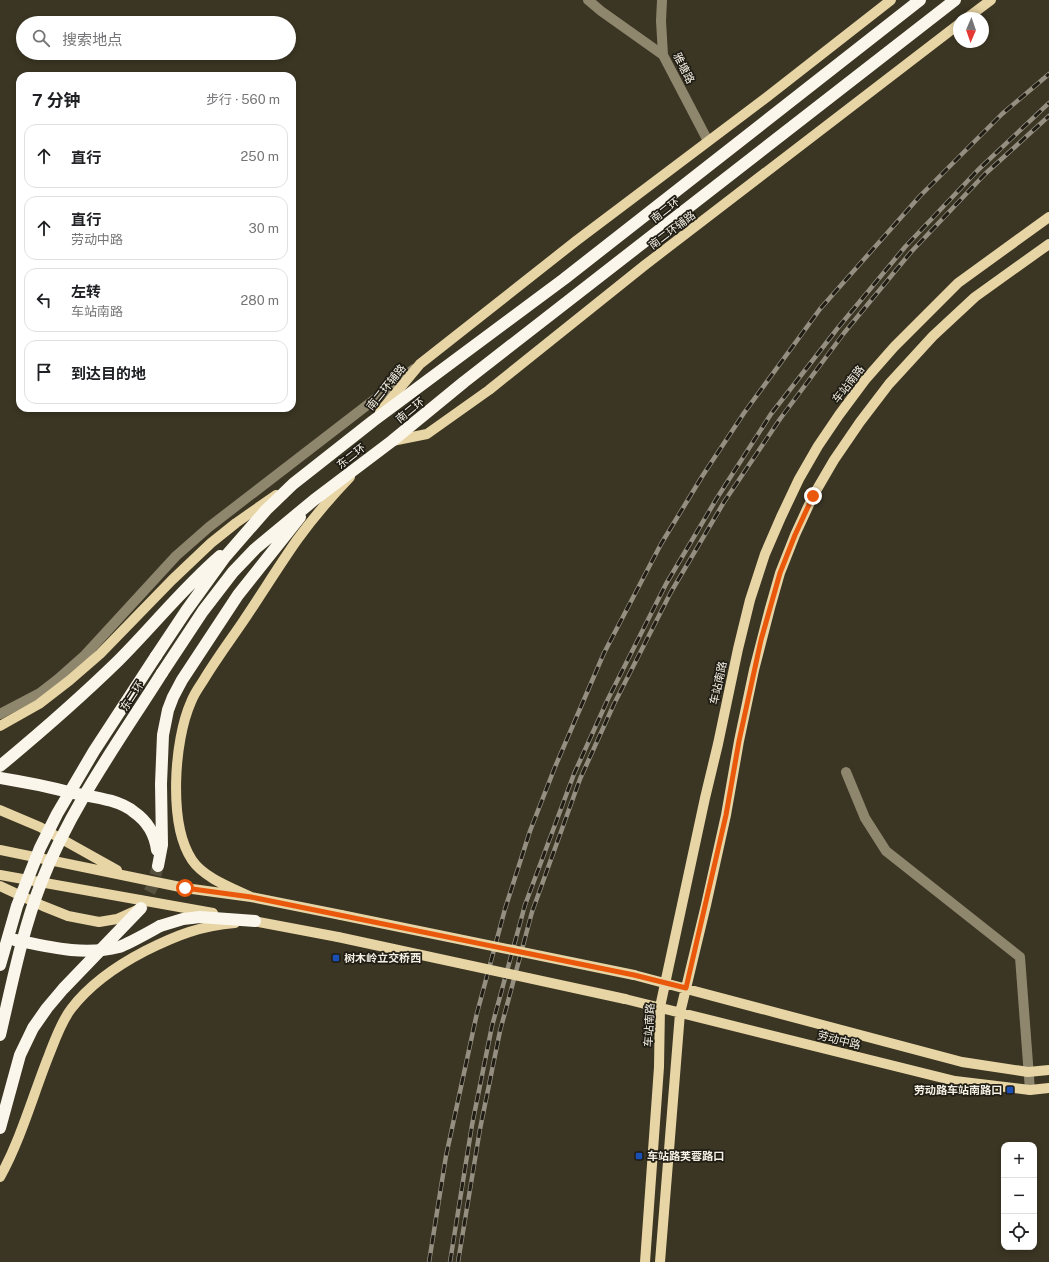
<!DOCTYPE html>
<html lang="zh">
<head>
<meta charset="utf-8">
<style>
	body { margin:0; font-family:"Public Sans","Noto Sans SC",sans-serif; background:#f6f6f6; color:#202124 }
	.controls { position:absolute; right:12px; bottom:12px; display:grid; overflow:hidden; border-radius:8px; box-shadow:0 2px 6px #0003 }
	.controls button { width:36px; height:36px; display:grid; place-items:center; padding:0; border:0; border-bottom:1px solid #e0e0e0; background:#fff; color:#202124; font:20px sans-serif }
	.compass { position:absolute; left:953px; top:12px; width:36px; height:36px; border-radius:50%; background:#fff; box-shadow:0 2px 6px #0003; rotate:182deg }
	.stop { position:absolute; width:12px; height:12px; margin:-9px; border:3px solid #ea580c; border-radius:50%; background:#fff }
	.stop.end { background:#ea580c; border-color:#fff; box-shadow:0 1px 4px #0008 }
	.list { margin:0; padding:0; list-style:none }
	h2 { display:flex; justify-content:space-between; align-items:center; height:52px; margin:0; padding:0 16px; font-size:17px }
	h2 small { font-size:13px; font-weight:400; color:#757577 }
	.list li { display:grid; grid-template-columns:26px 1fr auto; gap:12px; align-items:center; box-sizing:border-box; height:64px; margin:0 8px 8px; padding:0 8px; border:1px solid #e0e0e0; border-radius:12px }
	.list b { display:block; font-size:15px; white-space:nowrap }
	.list p { margin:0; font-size:13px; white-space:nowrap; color:#757577 }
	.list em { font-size:13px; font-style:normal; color:#757577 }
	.icon { flex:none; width:22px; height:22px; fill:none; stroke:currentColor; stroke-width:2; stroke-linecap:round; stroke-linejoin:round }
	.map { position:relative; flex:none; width:1049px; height:1262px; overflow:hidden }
	.search { position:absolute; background:#fff; box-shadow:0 2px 6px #0003; left:16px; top:16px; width:280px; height:44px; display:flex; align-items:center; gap:10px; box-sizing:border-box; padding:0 14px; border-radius:22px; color:#757577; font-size:15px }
	.panel { position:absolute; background:#fff; box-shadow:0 2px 6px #0003; left:16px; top:72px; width:280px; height:340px; border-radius:12px }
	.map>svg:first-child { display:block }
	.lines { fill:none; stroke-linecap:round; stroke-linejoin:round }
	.highway-tunnel { stroke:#575140; stroke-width:12; stroke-dasharray:12 6; stroke-linecap:butt }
	.minor { stroke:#8f866e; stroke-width:10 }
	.major { stroke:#e8d5a5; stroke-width:10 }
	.highway { stroke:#fbf6eb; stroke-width:12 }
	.rail-casing { stroke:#948f81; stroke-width:4.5 }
	.rail { stroke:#201d15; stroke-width:3; stroke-dasharray:9; stroke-linecap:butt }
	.major-bridge { stroke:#e8d5a5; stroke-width:10 }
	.highway-bridge { stroke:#fbf6eb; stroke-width:12 }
	.route { stroke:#ea580c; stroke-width:5 }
	.transit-dot { fill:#1a4fb4; stroke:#201d15; stroke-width:1.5 }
	.labels { text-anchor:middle; stroke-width:3.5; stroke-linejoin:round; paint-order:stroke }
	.street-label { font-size:11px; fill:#f4f0e5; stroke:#201d15 }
	.poi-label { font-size:11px; font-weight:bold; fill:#f4f0e5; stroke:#201d15; text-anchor:start }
</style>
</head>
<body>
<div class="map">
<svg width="1049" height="1262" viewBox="0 0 1049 1262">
	<rect width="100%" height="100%" fill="#3b3523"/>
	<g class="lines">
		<path class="highway-tunnel" d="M141 908 152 887 158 866"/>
		<path class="minor" d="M588 0 601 11 663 55
			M662 0 661 21 663 55 708 141
			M0 714 40 693 58 679 85 655 176 556 209 527 414 369
			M846 772 865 818 886 851 1020 957 1030 1090"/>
		<path class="major" d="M967 18 991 0
			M380 412 420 364 576 241 767 97 891 0
			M392 441 427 434 489 390 645 265 959 24
			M0 726 39 704 70 680 100 654 172 580 211 543 236 523 276 495
			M0 810 40 827 117 870
			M0 850 185 888 251 897 341 915
			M0 875 213 913
			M0 886 43 906 68 916 99 922 117 919 137 910
			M251 897C232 888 204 878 192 860 168 824 174 740 191 702 194 694 199 687 203 681 215 661 229 642 242 623 261 595 278 567 297 540 313 518 331 497 350 477
			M248 920 338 937
			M634 975 962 1062 1028 1072 1049 1070
			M625 999 955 1081 1030 1090 1049 1088
			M0 1177C21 1139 33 1095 49 1055 55 1040 61 1022 71 1009 90 984 118 965 145 951 177 935 200 926 235 923
			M645 1262 659 1067 660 1007 705 798 718 744 738 649 750 600 765 554 781 517 799 479 818 446 839 415 865 380 894 347 958 283 1049 217
			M660 1262 680 1013 706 905 726 815 739 741 754 670 770 608 780 573 795 535 813 496 834 460 860 422 889 384 933 336 975 297 1049 244"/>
		<path class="highway" d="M156 656 186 611 225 557 266 510 293 484 373 421 564 279 920 0
			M162 673 203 611 233 572 255 549 314 500 392 441 464 382 955 0
			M0 766C41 732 80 698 118 661 153 626 183 588 220 556
			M0 778C25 782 49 787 73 793 92 797 118 799 134 812 147 821 155 835 157 850
			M158 866 162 845 161 784 163 735 168 710 173 697 182 680 238 595 300 517
			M160 926 183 919 200 917 255 921
			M0 1128 20 1055 33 1028 47 1008 63 989 141 908"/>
		<defs>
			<path id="rail" d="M429 1262 446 1156 477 1013 505 909 530 831 555 767 604 653 661 544 703 475 744 413 820 309 920 196 1002 114 1049 74
				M450 1262 472 1125 492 1026 525 905 574 774 608 699 666 584 717 498 771 414 837 329 905 247 978 170 1049 103
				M458 1262 480 1129 500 1031 532 912 580 779 614 704 671 592 724 502 780 419 844 333 911 252 985 174 1049 116"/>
		</defs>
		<use href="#rail" class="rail-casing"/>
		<use href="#rail" class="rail"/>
		<path class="major-bridge" d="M341 915 634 975
			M338 937 625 999"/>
		<path class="highway-bridge" d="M15 940C49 947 84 956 119 947 130 943 149 932 160 926
			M0 965 17 906 40 848 57 814 94 751 156 656
			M0 1035C12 984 22 932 41 883 71 807 119 741 162 673"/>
	</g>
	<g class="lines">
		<path class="route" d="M185 888 251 897 634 975 686 988 726 815 739 741 761 640 780 573 795 535 813 496"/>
	</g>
	<g class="transit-dot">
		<rect x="332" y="954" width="8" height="8" rx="2"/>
		<rect x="1006" y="1086" width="8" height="8" rx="2"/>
		<rect x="635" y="1152" width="8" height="8" rx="2"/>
	</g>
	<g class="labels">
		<g class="street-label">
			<text transform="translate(684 68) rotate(63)" y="4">雅塘路</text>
			<text transform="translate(665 210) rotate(-38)" y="4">南二环</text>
			<text transform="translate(672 230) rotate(-37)" y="4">南二环辅路</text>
			<text transform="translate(848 384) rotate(-52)" y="4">车站南路</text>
			<text transform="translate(386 387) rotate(-51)" y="4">南二环辅路</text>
			<text transform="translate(410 410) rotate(-39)" y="4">南二环</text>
			<text transform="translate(351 456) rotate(-38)" y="4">东二环</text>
			<text transform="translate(718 683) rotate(-78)" y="4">车站南路</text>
			<text transform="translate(132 696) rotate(-57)" y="4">东二环</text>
			<text transform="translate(649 1025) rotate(-87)" y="4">车站南路</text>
			<text transform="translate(839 1040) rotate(14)" y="4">劳动中路</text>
		</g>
		<g class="poi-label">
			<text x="344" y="962">树木岭立交桥西</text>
			<text x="1002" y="1094" text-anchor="end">劳动路车站南路口</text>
			<text x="647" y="1160">车站路芙蓉路口</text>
		</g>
	</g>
</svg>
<div class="controls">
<button>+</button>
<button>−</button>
<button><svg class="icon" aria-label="locate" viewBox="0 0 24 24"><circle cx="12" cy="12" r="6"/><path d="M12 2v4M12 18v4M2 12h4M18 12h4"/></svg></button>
</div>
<svg class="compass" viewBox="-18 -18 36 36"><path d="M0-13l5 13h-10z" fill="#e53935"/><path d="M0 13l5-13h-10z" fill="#757577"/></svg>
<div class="stop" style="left:185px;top:888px"></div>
<div class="stop end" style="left:813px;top:496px"></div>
<div class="search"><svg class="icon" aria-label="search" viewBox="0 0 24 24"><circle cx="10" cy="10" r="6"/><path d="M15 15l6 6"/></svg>搜索地点</div>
<section class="panel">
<h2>7 分钟<small>步行 · 560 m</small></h2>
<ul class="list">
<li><svg class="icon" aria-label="ahead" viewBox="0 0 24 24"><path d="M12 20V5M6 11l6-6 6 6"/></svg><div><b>直行</b></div><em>250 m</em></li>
<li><svg class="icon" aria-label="ahead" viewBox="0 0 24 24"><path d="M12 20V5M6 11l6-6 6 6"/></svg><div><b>直行</b><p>劳动中路</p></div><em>30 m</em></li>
<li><svg class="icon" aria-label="left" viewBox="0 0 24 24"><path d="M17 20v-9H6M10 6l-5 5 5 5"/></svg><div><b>左转</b><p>车站南路</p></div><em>280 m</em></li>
<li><svg class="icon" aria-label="arrive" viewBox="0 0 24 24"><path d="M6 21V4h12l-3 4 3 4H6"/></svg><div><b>到达目的地</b></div></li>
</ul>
</section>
</div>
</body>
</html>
